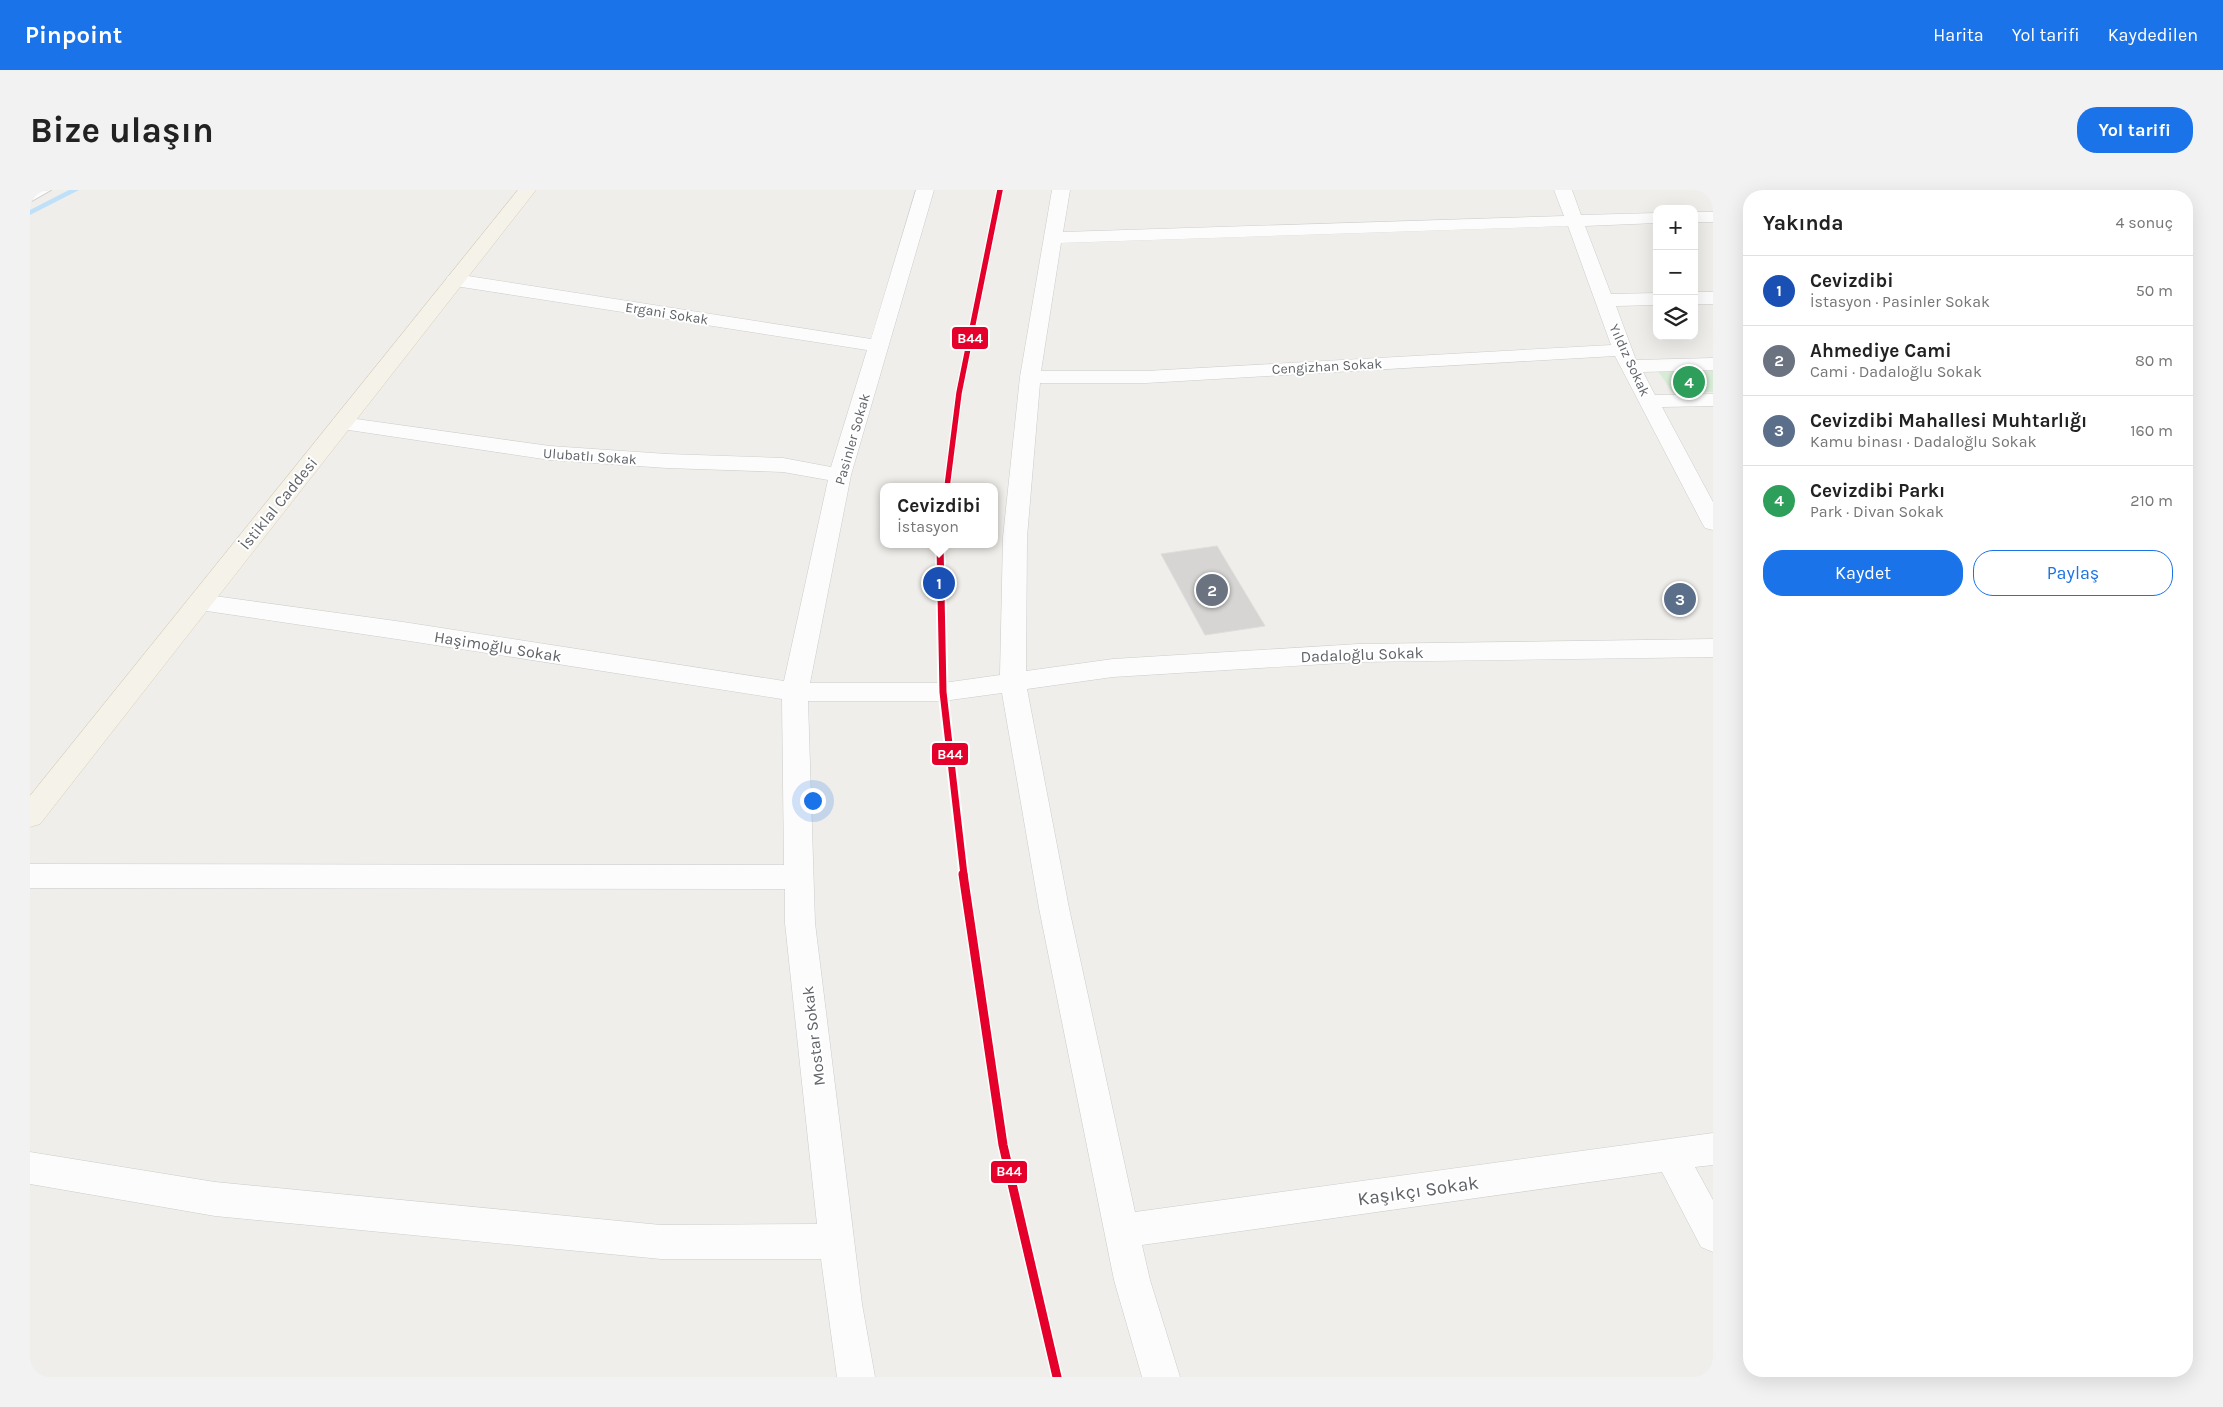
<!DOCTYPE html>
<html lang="tr">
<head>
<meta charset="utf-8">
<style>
	body { margin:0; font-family:Karla,sans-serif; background:#f2f2f2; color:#222 }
	.controls { position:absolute; right:15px; top:15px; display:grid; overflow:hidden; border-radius:10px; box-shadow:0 5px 20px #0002 }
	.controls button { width:45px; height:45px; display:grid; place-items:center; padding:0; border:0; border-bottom:1px solid #e0e0e0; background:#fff; color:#222; font:25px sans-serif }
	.you { position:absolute; left:782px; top:610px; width:18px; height:18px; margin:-12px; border:4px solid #fff; border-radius:50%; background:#1a73e8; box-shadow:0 0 0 8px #1a73e833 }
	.badge { display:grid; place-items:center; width:32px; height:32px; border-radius:50%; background:#1a73e8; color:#fff; font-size:16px; font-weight:700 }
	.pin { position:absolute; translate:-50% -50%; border:2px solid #fff; box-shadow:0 1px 5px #0006 }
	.popup { position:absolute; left:850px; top:293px; width:118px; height:65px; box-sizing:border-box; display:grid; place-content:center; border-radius:10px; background:#fff; filter:drop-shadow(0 1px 4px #0005); font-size:16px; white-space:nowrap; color:#767676 }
	.popup b { font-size:19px; color:#222 }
	.popup::after { content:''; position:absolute; left:50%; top:100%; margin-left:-10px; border:10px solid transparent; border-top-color:#fff }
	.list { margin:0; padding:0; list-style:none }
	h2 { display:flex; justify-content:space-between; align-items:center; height:65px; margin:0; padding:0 20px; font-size:21px }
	h2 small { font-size:16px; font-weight:400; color:#767676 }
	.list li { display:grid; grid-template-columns:32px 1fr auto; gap:15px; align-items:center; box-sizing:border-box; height:70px; padding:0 20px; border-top:1px solid #e0e0e0 }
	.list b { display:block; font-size:19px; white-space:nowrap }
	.list p { margin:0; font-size:16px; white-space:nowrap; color:#767676 }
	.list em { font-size:16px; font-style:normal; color:#767676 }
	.actions { display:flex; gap:10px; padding:15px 20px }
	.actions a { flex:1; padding:11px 0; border:1px solid #1a73e8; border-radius:20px; text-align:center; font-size:18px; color:#1a73e8 }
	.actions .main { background:#1a73e8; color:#fff }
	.icon { flex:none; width:28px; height:28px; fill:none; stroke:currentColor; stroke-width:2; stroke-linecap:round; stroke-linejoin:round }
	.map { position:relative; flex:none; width:1683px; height:1187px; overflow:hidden; border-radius:20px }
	header { display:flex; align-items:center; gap:30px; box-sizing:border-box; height:70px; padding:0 25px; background:#1a73e8; color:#fff }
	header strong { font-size:24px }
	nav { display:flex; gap:28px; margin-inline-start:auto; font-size:18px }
	.intro { display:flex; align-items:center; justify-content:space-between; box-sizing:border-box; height:120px; padding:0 30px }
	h1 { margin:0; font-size:35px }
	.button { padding:12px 22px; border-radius:20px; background:#1a73e8; color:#fff; font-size:18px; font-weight:700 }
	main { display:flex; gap:30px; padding:0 30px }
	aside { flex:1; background:#fff; border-radius:20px; box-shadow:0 5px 20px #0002 }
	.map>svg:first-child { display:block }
	.green { fill:#d8ebd6 }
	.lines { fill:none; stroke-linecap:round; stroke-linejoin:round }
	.stream { fill:#bfe0f9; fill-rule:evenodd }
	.building { fill:#d6d5d3; stroke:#deddd9 }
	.lane-casing { stroke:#cbcccc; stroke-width:2 }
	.street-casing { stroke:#cbcccc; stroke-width:1 }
	.primary-casing { stroke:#d7ceb8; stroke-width:1 }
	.lane { fill:#fdfcfc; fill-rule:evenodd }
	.street { fill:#fdfcfc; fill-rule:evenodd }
	.primary { fill:#f4f2e9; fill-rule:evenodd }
	.rail-1-far2-casing { stroke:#fff; stroke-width:8 }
	.rail-1-far1-casing { stroke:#fff; stroke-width:11 }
	.rail-1-casing { stroke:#fff; stroke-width:12 }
	.rail-1-far2 { stroke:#e4002b; stroke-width:5.5 }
	.rail-1-far1 { stroke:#e4002b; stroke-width:7 }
	.rail-1 { stroke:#e4002b; stroke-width:9 }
	.labels { text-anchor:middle; stroke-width:4; stroke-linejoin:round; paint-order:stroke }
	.far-street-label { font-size:14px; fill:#5f6368; stroke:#fff }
	.street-label { font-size:16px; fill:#5f6368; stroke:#fff }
	.near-street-label { font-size:19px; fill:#5f6368; stroke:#fff }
	.line-badge { stroke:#fff; stroke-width:2 }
	.badge-label { font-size:14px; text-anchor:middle; font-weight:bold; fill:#fff }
</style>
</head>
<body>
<header>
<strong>Pinpoint</strong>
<nav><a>Harita</a><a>Yol tarifi</a><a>Kaydedilen</a></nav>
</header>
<div class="intro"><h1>Bize ulaşın</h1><a class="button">Yol tarifi</a></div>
<main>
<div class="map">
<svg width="1683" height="1187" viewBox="0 0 1683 1187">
	<rect width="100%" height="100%" fill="#efeeea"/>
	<path class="green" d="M1628 181H1683V202L1643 203Z"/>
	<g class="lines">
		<path class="stream" d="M39 0H49L0 25V20Z"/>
	</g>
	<path class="building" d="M1187 356 1235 436 1175 445 1131 364Z"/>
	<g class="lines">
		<defs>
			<path id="lane" d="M6 0H21L0 12V3Z"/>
			<path id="street" d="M886 0H904L821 285 780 493H913L970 485 973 347 990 187 1022 0H1040L1033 42 1534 26 1524 0H1542L1551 25 1627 23V33L1555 36 1581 104 1627 103V115L1586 116 1606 170 1683 168V180L1613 182 1625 205 1683 204V216L1632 217 1683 312V340L1675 338 1672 333 1585 166 1116 193H1010L997 347 996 481 1083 469 1328 454 1683 449V467L1328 472 1083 487 997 499 1039 718 1105 1022 1683 943V975L1665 977 1683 1010V1062L1671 1057 1632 982 1112 1055 1120 1090 1150 1187H1112L1084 1090 1009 718 972 503 913 511H778L785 733 832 1114 845 1187H807L791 1069H631L185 1026 0 994V962L185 992 631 1035 787 1034 755 733V699L0 698V674L754 675 752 509 373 450 170 420 161 418 158 412 161 406 170 404 373 432 754 491 798 290 753 282 637 278 520 270 312 239 304 238 301 233 304 228 312 227 520 256 637 264 753 268 801 277 837 160 425 96 418 94 416 90 418 86 425 84 841 149ZM1538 36 1581 155 1116 181H1011L1031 53Z
				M1664 22H1683V32H1664Z
				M1664 102H1683V114H1664Z"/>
			<path id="primary" d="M488 0H506L10 634 0 637V606Z"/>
		</defs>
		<use href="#lane" class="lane-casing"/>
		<use href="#street" class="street-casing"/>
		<use href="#primary" class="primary-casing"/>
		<use href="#lane" class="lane"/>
		<use href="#street" class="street"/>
		<use href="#primary" class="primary"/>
		<defs>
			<path id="rail-1-far2" d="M917 297 929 203 970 0"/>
			<path id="rail-1-far1" d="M910 354 913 502 934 685"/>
			<path id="rail-1" d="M933 684 973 955 1027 1187"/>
		</defs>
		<use href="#rail-1-far2" class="rail-1-far2-casing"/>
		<use href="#rail-1-far1" class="rail-1-far1-casing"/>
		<use href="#rail-1" class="rail-1-casing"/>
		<use href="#rail-1-far2" class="rail-1-far2"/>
		<use href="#rail-1-far1" class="rail-1-far1"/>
		<use href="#rail-1" class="rail-1"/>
	</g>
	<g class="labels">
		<g class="far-street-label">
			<text transform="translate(637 123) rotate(9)" y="5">Ergani Sokak</text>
			<text transform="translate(1600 170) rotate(65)" y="5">Yıldız Sokak</text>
			<text transform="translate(1297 176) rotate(-3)" y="5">Cengizhan Sokak</text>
			<text transform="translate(822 249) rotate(-74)" y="5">Pasinler Sokak</text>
			<text transform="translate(560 266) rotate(4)" y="5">Ulubatlı Sokak</text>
		</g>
		<g class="street-label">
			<text transform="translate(248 313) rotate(-51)" y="6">İstiklal Caddesi</text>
			<text transform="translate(468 456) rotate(9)" y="6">Haşimoğlu Sokak</text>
			<text transform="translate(1332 464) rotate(-2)" y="6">Dadaloğlu Sokak</text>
			<text transform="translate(783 846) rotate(-97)" y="6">Mostar Sokak</text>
		</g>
		<g class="near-street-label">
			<text transform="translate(1388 1000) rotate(-8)" y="7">Kaşıkçı Sokak</text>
		</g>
	</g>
	<g class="line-badge">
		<rect x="921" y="136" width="38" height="24" rx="5" fill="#e4002b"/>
		<rect x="901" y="552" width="38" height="24" rx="5" fill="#e4002b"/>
		<rect x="960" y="970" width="38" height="24" rx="5" fill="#e4002b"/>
	</g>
	<g class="badge-label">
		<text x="940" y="153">B44</text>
		<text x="920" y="569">B44</text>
		<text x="979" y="986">B44</text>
	</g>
</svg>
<div class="controls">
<button>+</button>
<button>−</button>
<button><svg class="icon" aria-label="layers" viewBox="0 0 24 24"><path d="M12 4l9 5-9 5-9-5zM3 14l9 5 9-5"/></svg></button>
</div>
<div class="you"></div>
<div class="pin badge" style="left:909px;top:393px;background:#1a4fb4">1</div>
<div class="popup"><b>Cevizdibi</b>İstasyon</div>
<div class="pin badge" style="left:1182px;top:400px;background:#6b7280">2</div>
<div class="pin badge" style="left:1650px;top:409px;background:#5c6f8a">3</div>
<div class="pin badge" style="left:1659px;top:192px;background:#2e9e5b">4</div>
</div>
<aside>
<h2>Yakında<small>4 sonuç</small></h2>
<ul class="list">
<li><span class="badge" style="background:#1a4fb4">1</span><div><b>Cevizdibi</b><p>İstasyon · Pasinler Sokak</p></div><em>50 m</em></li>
<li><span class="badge" style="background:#6b7280">2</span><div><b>Ahmediye Cami</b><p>Cami · Dadaloğlu Sokak</p></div><em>80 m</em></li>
<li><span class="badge" style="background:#5c6f8a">3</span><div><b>Cevizdibi Mahallesi Muhtarlığı</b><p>Kamu binası · Dadaloğlu Sokak</p></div><em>160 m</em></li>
<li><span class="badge" style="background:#2e9e5b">4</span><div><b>Cevizdibi Parkı</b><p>Park · Divan Sokak</p></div><em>210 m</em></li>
</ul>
<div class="actions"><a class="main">Kaydet</a><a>Paylaş</a></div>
</aside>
</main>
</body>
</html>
